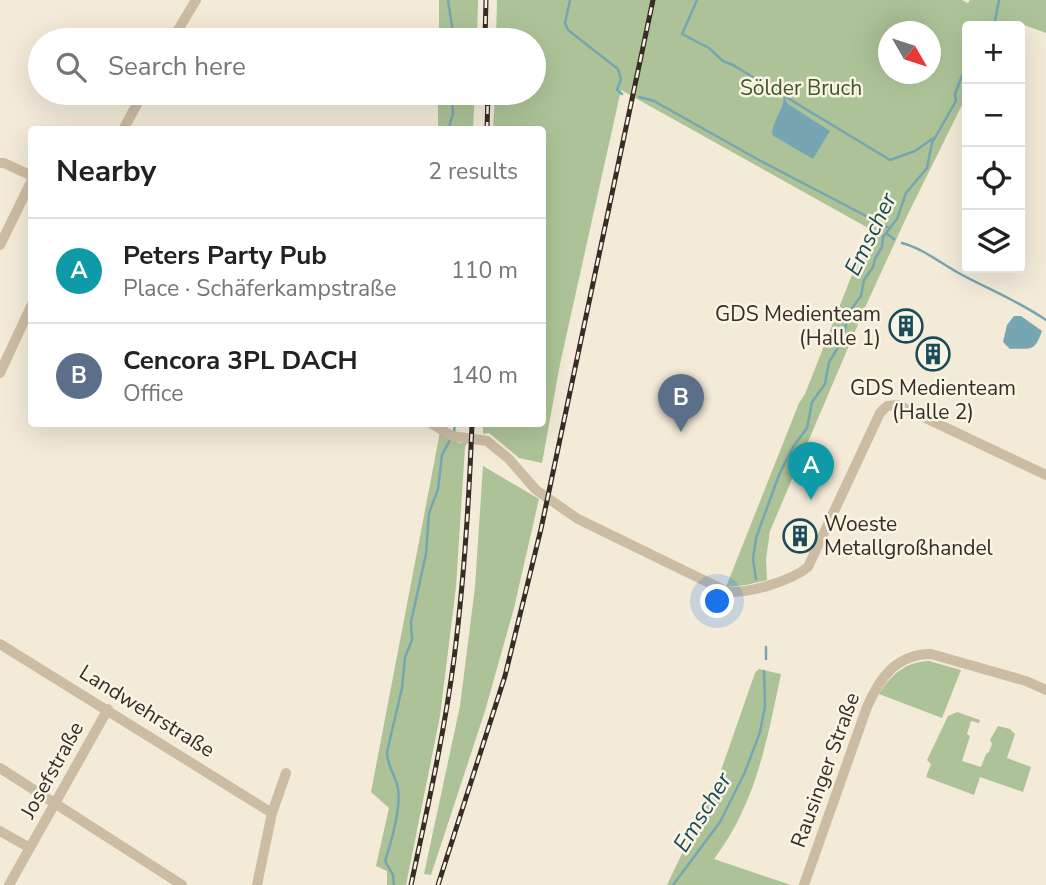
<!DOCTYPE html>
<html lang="en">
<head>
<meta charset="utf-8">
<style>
	body { margin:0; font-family:"Nunito Sans",sans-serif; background:#f2f2f2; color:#222 }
	.controls { position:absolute; right:21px; top:21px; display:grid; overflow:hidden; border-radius:7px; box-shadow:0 7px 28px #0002 }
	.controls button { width:63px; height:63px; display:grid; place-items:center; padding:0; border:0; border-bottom:2px solid #e0e0e0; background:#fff; color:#222; font:35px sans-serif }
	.compass { position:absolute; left:878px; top:21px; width:63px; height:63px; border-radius:50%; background:#fff; box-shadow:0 7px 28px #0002; rotate:129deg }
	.you { position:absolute; left:718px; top:602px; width:24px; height:24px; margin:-18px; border:5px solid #fff; border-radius:50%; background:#1a73e8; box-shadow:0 0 0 10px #1a73e833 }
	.badge { display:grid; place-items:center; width:46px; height:46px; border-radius:50%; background:#194c5a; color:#fff; font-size:23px; font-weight:700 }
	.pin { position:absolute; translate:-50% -58px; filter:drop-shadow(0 2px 4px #0008) }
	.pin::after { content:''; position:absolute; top:37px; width:24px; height:21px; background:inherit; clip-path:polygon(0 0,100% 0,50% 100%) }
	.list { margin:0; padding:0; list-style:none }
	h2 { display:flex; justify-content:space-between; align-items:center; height:91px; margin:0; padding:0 28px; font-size:30px }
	h2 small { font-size:23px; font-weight:400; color:#767676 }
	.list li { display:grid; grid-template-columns:46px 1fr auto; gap:21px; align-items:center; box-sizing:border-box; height:105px; padding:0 28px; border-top:2px solid #e0e0e0 }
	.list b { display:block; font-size:26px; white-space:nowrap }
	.list p { margin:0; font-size:23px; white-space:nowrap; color:#767676 }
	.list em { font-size:23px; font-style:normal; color:#767676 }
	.icon { flex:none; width:38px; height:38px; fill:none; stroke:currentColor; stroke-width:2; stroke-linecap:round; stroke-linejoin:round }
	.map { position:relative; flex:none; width:1046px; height:885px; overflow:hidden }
	.search { position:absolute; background:#fff; box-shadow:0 7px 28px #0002; left:28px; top:28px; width:518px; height:77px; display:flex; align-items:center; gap:18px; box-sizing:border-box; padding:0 24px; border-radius:38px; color:#767676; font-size:26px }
	.panel { position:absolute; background:#fff; box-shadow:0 7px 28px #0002; left:28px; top:126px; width:518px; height:301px; border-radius:7px }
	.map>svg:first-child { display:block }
	.green { fill:#adc397; fill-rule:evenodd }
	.water { fill:#75a6b2 }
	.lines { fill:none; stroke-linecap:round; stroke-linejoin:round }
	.stream { stroke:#75a6b2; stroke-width:2.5 }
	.minor { stroke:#ccbca3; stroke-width:10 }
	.rail-casing { stroke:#362d26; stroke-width:5 }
	.rail { stroke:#faf4e5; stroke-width:2.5; stroke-dasharray:8; stroke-linecap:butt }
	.labels { text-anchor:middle; stroke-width:5; stroke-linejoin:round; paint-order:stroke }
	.park-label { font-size:21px; fill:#3e5628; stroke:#faf4e5 }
	.poi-label { font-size:21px; fill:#362d26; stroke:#faf4e5; text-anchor:end }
	.street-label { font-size:21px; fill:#362d26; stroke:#faf4e5 }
	.water-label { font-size:23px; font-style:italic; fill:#194c5a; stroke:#faf4e5 }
</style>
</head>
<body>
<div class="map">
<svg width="1046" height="885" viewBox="0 0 1046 885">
	<rect width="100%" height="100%" fill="#f3ead8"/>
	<path class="green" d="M439 0H478L477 40H439Z
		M497 0H962L968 3 970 0H1046V33L1013 21 1007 26H967V95L907 216 868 301 770 531 766 559 767 580 746 585 726 587 799 403 805 394 870 229 621 90 560 364 542 463 519 458 489 433 483 434V424H542V130L493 129 495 93H534V40H496ZM888 32H930V74H888Z
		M438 93H475L473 129H438Z
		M440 432 459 443 468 441 465 447 456 587 440 716 406 885H387V871L376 866 389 808 371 792Z
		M483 466 539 499 514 608 485 711 431 875 424 874 460 706 475 587Z
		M929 661 961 670 942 718 879 694C892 674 905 662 929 661Z
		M759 669 781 674C767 740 756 804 714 859L791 885H667L719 776 755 673Z
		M957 712 980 720 979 723 971 721 967 734 970 736 962 761 981 767 986 754 989 752 992 744 990 740 998 726 1010 729 1015 734 1007 758 1031 767 1023 792 980 777 974 795 926 777 931 764 927 760 948 716Z"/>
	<path class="water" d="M784 97 788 104 830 131 813 159 772 135C772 121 783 111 784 97Z
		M1014 316H1021L1042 331C1034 355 1028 347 1010 349L1003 342 1007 325Z"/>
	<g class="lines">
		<path class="stream" d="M448 0 454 40
			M570 0 565 23 568 30 618 69 621 79 617 90 622 94
			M697 0 682 34 709 48 723 61 733 65 890 160 915 151 935 137
			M994 26 999 0
			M639 97 654 101 759 160 889 228
			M448 130 453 114 452 93
			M886 233 894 239
			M902 243C921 248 938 261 955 271 985 288 1017 300 1046 320
			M454 432 455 424
			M756 579 753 559 756 538 779 475 793 447 807 428 812 402 825 384 829 362 841 343 850 311 861 296 864 280 873 267 875 259 882 247 883 237 897 219 906 193 927 168 932 143 956 101 955 94 967 63
			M766 659V647
			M394 885 393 875 385 861C391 843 403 802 397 784 393 772 387 764 387 752L402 688 405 657 412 640 411 622 426 554 429 513 438 489 442 455 450 440
			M673 885 720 822 745 772 760 732 765 706 764 671"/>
		<path class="minor" d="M172 40 196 0
			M123 130 143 93
			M0 163H4L32 176
			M0 245 32 180
			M0 373 32 304
			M432 424 452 436 487 441 509 459 536 490 578 519 728 592C750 593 791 581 808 567L880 413 887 406 898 405 1046 475
			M0 644 272 813
			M0 768 182 885
			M0 831 30 848
			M9 885 108 709
			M257 885 272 813 286 773
			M804 885 867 707C880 677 897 654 931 654L1026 681 1046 690"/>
		<defs>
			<path id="rail" d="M485 40 486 0
				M487 130 488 93
				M411 885C427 810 444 735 454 659 464 581 469 502 472 424
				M438 885 505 676 541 529 653 0"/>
		</defs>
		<use href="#rail" class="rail-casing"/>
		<use href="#rail" class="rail"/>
	</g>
	<defs>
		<symbol id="building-ring" viewBox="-11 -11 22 22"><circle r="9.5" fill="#faf4e5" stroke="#194c5a" stroke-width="1.5"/><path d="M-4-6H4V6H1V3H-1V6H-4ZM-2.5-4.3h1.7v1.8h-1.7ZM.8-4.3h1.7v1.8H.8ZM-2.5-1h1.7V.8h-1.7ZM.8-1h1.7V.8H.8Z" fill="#194c5a"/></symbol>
	</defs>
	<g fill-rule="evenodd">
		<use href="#building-ring" x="887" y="307" width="38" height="38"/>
		<use href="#building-ring" x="914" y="335" width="38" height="38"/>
		<use href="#building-ring" x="781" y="517" width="38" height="38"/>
	</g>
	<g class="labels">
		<g class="park-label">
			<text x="801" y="95">Sölder Bruch</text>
		</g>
		<g class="poi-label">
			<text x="881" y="321">GDS Medienteam<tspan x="881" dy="24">(Halle 1)</tspan></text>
			<text x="933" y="395" text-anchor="middle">GDS Medienteam<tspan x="933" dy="24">(Halle 2)</tspan></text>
			<text x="824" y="531" text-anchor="start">Woeste<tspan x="824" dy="24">Metallgroßhandel</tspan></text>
		</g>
		<g class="street-label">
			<text transform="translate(147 711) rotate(32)" y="7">Landwehrstraße</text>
			<text transform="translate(52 770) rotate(-61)" y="7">Josefstraße</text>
			<text transform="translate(825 770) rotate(-70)" y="7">Rausinger Straße</text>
		</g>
		<g class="water-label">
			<text transform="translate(870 234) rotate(-64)" y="8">Emscher</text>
			<text transform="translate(702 812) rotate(-58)" y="8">Emscher</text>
		</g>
	</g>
</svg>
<div class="controls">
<button>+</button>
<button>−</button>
<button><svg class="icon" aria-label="locate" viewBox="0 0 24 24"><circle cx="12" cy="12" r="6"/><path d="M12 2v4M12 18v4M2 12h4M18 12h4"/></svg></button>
<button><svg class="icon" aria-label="layers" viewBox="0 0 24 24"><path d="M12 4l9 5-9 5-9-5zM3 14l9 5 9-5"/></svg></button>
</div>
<svg class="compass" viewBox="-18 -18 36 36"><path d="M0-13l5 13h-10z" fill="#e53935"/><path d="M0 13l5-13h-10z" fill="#767676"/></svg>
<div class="you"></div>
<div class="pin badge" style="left:811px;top:500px;background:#0f9aa8">A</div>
<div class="pin badge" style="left:681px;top:432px;background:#5c6f8a">B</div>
<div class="search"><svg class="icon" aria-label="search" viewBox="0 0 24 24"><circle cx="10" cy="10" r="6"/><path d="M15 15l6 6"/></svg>Search here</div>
<section class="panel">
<h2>Nearby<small>2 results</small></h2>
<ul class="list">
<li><span class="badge" style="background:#0f9aa8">A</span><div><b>Peters Party Pub</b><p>Place · Schäferkampstraße</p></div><em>110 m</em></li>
<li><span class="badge" style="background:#5c6f8a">B</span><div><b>Cencora 3PL DACH</b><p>Office</p></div><em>140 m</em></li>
</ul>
</section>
</div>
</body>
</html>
